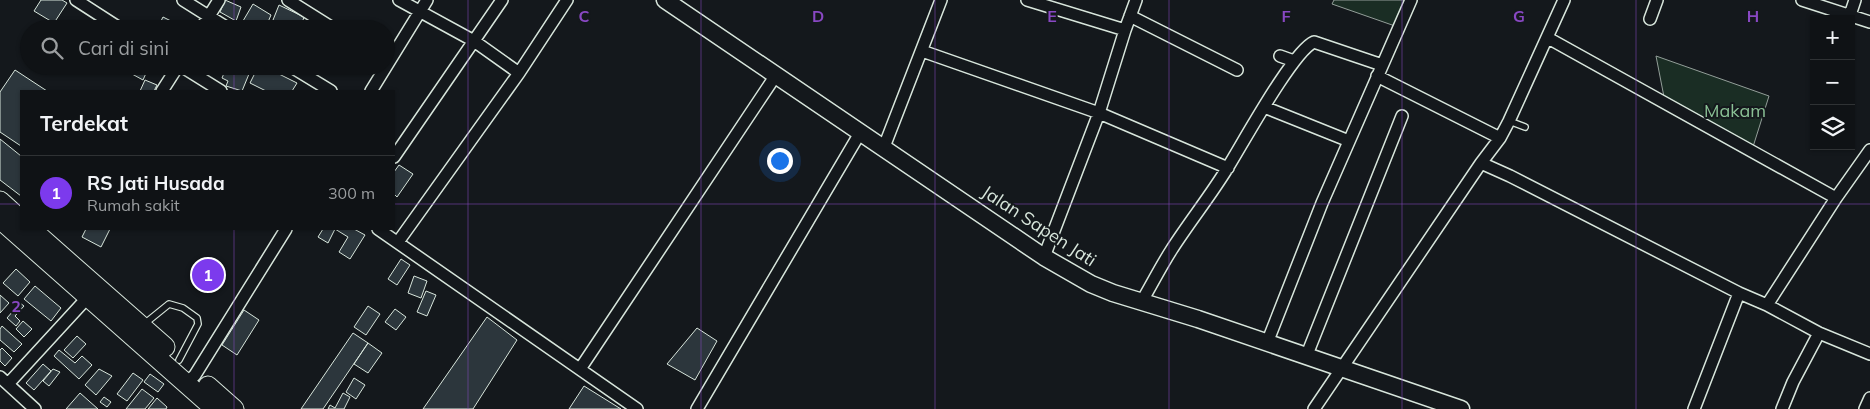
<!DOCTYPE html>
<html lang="id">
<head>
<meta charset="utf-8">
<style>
	body { margin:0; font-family:Mulish,sans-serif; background:#1d2022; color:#f1f3f6 }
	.controls { position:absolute; right:15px; top:15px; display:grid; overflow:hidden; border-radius:0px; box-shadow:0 1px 4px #0004 }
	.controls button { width:45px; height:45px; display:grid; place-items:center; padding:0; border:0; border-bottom:1px solid #2f3234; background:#0f1215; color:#f1f3f6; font:25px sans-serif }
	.you { position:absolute; left:779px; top:160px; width:18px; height:18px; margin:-12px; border:4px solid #fff; border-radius:50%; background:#1a73e8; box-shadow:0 0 0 8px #1a73e833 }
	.badge { display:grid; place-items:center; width:32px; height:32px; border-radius:50%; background:#7c3aed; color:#fff; font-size:16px; font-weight:700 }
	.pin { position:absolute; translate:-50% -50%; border:2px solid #fff; box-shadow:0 1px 5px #0006 }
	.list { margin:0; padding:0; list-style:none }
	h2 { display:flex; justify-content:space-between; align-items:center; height:65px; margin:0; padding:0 20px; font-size:21px }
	h2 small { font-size:16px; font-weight:400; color:#9b9ea0 }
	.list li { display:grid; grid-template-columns:32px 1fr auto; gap:15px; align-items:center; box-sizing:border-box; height:75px; padding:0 20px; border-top:1px solid #2f3234 }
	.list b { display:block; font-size:19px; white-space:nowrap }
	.list p { margin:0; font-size:16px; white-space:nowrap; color:#9b9ea0 }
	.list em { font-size:16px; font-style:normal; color:#9b9ea0 }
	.icon { flex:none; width:28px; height:28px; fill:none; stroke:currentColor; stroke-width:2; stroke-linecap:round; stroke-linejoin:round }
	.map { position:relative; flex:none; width:1870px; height:409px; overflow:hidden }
	.search { position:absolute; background:#0f1215; box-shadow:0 1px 4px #0004; left:20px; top:20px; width:375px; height:55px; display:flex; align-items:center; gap:12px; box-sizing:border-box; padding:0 18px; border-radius:28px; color:#9b9ea0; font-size:19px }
	.panel { position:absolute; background:#0f1215; box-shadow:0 1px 4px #0004; left:20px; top:90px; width:375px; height:140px; border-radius:0px }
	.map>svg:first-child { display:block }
	.green { fill:#1a2d24; stroke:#939e99 }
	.building { fill:#2c363c; stroke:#d8e6dc }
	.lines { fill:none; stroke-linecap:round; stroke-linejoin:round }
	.lane-casing { stroke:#d8e6dc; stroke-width:8 }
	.street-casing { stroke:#d8e6dc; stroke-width:14 }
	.secondary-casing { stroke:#d8e6dc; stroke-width:19 }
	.primary-casing { stroke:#d8e6dc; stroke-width:21 }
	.lane { stroke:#14181c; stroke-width:5.5 }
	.street { stroke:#14181c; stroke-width:11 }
	.secondary { stroke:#14181c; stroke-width:16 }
	.primary { stroke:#14181c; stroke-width:19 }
	.grid { fill:none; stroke:#8948c3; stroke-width:1; stroke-opacity:0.55 }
	.labels { text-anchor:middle; stroke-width:4; stroke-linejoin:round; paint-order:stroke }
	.park-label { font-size:18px; fill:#8ac095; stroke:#14181c }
	.street-label { font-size:18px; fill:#d8e6dc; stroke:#14181c }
	.grid-label { font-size:16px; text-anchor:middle; font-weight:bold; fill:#8948c3; stroke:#14181c; stroke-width:4; stroke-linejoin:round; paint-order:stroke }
</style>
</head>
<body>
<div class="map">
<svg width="1870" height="409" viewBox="0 0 1870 409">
	<rect width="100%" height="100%" fill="#14181c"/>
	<path class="green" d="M1334 0H1406L1395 26 1332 4Z
		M1656 56 1769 96 1752 150 1665 102Z"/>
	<path class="building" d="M41 0H62L67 3 54 23 34 11Z
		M225 0 241 7 236 21 220 12Z
		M253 4 271 15 265 29H244L240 26Z
		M279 5 304 17 300 29H291L273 20Z
		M163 17 173 22 170 29H157Z
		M123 66H145L143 69 147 71 143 80 121 68Z
		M227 66H231L249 74 242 91 226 86 228 81 222 78Z
		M269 69 297 83 292 91H266L250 83 256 71 264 74Z
		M15 70 47 91H21V146L0 132V92Z
		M145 80 157 85 154 91H140Z
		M0 139 21 156V196L0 180Z
		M399 165 413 174 397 197 394 194V172Z
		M86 229H110L101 247 82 237Z
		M323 229H354L365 235 350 259 339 252 348 237 335 229 328 243 318 237Z
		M401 259 410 265 397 285 388 279Z
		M16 269 30 282 18 296 3 283Z
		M414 276 427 281 421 298 408 293Z
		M35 286 61 308 51 321 24 299Z
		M426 291 436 295 427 316 417 312Z
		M0 295 9 303 0 313Z
		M20 303 24 306 15 316 20 321 16 326 7 318Z
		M368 306 380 314 366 335 354 327Z
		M395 309 406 317 396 330 385 322Z
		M244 310 259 320 237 355 222 345Z
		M487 317 517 340 473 409H423Z
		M23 321 32 329 24 337 16 329Z
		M2 326 22 344 14 352 0 340V329Z
		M697 328 717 341 695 380 667 364Z
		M353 333 368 343 323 409H301Z
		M77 336 86 344 73 358 64 350Z
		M368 343 382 353 368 373 354 364Z
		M2 348 12 358 5 366 0 361V350Z
		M59 350 75 363 82 356 92 365 79 379 54 356Z
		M43 364 51 371 34 390 26 383Z
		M53 369 60 372 49 386 43 381Z
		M99 369 112 376 96 395 85 385Z
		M133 373 143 380 127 401 117 394Z
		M150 374 164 384 158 392 144 382Z
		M354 378 365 385 356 399 346 392Z
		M584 386 621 409H569Z
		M142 389 154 398 145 409H126Z
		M80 393 98 409H66Z
		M343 393 350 397 344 409H328L330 405 335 408Z
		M104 397 111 402 107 407 100 402Z
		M157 398 167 407 166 409H148Z"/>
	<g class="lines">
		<defs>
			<path id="lane" d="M1509 121 1525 127
				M143 325 169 304 183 308 197 318 198 324 179 360"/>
			<path id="street" d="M76 0 121 29
				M183 0 229 29
				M288 0 334 29
				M399 0 474 41 519 73
				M1027 0 1125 30
				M1564 0 1509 121 1500 138 1481 163 1510 176 1739 293 1767 305 1819 333 1870 354
				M1802 0 1870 22
				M1850 15 1855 0
				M1130 16 1237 70
				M1650 19 1657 0
				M201 29 219 0
				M1548 38 1836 198
				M922 51 1099 113 1228 168
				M1280 56 1294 61
				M181 66 221 91
				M290 66 331 91
				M1377 76 1500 138
				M162 91 178 66
				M371 91 427 0
				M1264 107 1349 141
				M884 147 941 0
				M394 157 502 0
				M378 229 637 409
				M398 242 519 73 567 0
				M1044 257 1099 113 1125 30 1136 0
				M1142 301C1152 284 1161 266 1172 249 1190 221 1211 195 1228 167 1243 143 1293 51 1314 42L1382 65
				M1767 305 1836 198 1870 150
				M1267 343 1322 203 1411 0
				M1306 357 1402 116
				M580 369 776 75
				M0 377 35 409
				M8 384 88 297
				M186 384 195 375 286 229
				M697 409 860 133
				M1314 409 1481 163
				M1694 409 1739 293
				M1782 409 1793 382 1819 333
				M1865 409 1870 398"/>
			<path id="secondary" d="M665 0 1044 257 1091 284 1113 293 1198 319 1461 409"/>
			<path id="primary" d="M0 201 21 220
				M0 219 215 409
				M31 229 165 347
				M208 386 234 409"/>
		</defs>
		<use href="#lane" class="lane-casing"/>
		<use href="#street" class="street-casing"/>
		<use href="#secondary" class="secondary-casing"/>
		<use href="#primary" class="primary-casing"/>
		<use href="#lane" class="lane"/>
		<use href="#street" class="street"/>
		<use href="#secondary" class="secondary"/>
		<use href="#primary" class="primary"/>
	</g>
	<path class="grid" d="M234 0V29M468 0V409M701 0V409M935 0V409M1169 0V409M1402 0V409M1636 0V409M234 66V91M0 204H21M394 204H1870M234 229V409"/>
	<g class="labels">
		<g class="park-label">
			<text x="1735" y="117">Makam</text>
		</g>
		<g class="street-label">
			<text transform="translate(1039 226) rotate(33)" y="6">Jalan Sapen Jati</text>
		</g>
	</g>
	<g class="grid-label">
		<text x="584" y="22">C</text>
		<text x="818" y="22">D</text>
		<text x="1052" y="22">E</text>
		<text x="1286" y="22">F</text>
		<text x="1519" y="22">G</text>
		<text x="1753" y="22">H</text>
		<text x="16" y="312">2</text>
	</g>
</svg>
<div class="controls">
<button>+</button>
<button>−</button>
<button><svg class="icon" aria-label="layers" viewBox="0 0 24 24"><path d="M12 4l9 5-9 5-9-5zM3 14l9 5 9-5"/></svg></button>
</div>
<div class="you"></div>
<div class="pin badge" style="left:208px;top:275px">1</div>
<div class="search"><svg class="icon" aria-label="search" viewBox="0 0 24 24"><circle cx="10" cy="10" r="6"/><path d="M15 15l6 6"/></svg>Cari di sini</div>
<section class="panel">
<h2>Terdekat<small></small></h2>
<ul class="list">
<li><span class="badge">1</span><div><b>RS Jati Husada</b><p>Rumah sakit</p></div><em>300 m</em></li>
</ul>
</section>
</div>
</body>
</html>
